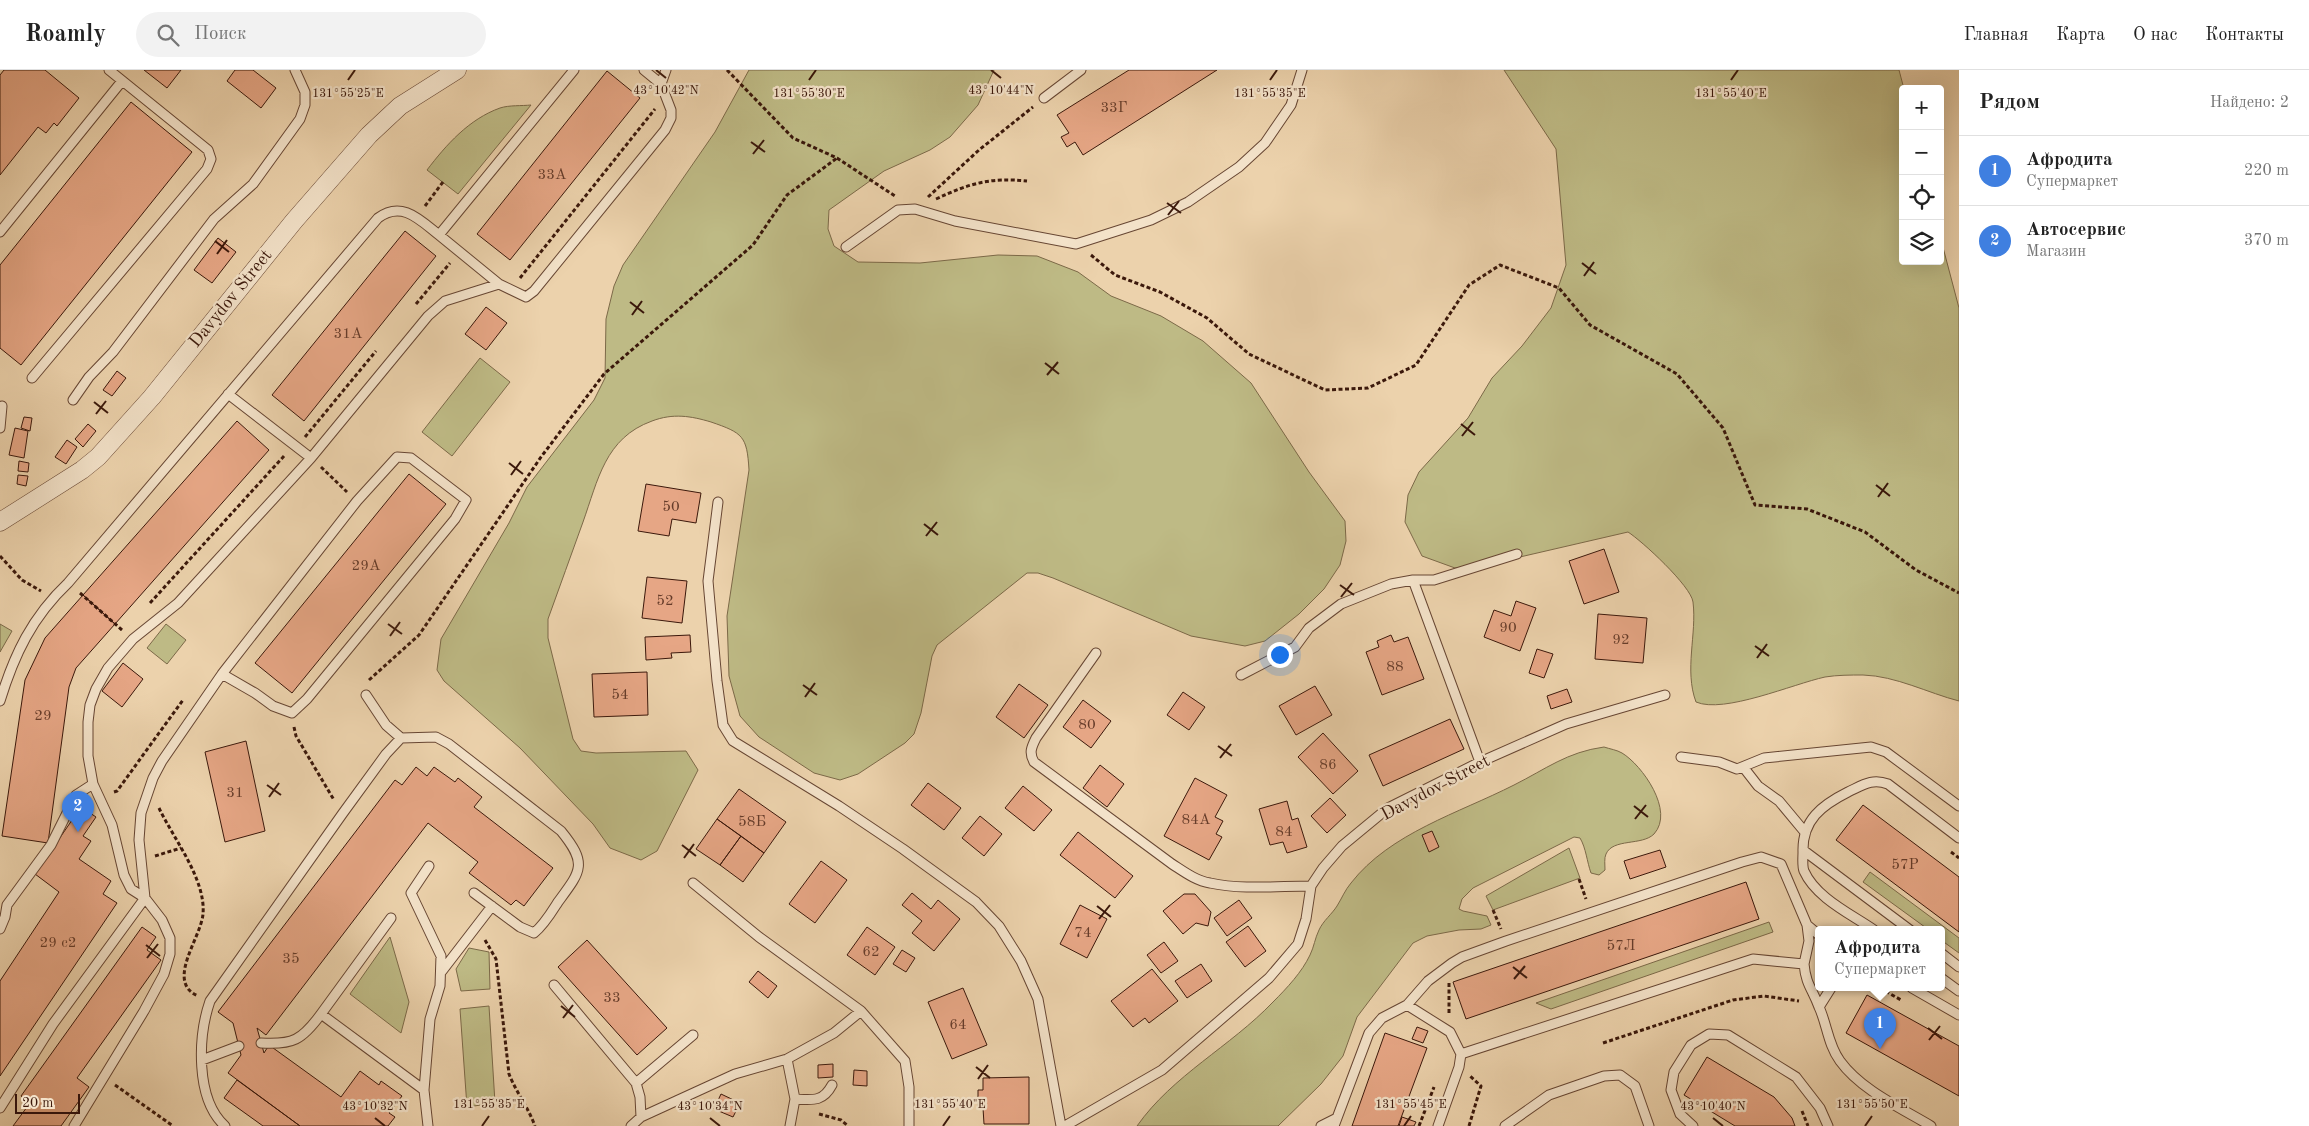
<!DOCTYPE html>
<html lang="ru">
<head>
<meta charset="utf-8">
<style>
	body { margin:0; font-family:"Old Standard TT",serif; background:#f2f2f2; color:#222 }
	.controls { position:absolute; right:15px; top:15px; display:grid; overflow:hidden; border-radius:5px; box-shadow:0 5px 20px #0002 }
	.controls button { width:45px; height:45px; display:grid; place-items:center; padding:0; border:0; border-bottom:1px solid #e0e0e0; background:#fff; color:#222; font:25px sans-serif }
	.scale { position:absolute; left:15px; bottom:12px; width:65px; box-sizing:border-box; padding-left:5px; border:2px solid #3b180b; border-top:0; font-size:14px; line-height:18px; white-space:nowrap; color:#3b180b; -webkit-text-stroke:4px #f3e2c9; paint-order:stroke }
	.you { position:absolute; left:1279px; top:584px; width:18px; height:18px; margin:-12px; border:4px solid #fff; border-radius:50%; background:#1a73e8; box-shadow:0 0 0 8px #1a73e833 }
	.badge { display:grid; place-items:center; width:32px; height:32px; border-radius:50%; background:#1a73e8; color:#fff; font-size:16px; font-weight:700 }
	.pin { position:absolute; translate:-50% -41px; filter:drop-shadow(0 1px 2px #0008) }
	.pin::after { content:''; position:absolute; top:26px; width:18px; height:15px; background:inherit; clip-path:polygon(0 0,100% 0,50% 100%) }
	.popup { position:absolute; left:1815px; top:856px; width:130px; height:65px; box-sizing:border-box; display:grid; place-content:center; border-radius:5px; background:#fff; filter:drop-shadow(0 1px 4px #0005); font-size:16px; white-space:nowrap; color:#767676 }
	.popup b { font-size:19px; color:#222 }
	.popup::after { content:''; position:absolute; left:50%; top:100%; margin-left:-10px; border:10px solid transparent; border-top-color:#fff }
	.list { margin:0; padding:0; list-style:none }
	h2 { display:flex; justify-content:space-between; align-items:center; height:65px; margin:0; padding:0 20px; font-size:21px }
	h2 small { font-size:16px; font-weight:400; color:#767676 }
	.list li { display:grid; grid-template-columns:32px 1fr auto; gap:15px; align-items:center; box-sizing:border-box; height:70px; padding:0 20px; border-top:1px solid #e0e0e0 }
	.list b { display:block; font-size:19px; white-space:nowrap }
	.list p { margin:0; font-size:16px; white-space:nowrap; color:#767676 }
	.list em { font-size:16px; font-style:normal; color:#767676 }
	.icon { flex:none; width:28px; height:28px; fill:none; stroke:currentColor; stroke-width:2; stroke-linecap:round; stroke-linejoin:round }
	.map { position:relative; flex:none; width:1959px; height:1056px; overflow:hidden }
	header { display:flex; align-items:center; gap:30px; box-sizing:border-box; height:70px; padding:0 25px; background:#fff; border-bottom:1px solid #e0e0e0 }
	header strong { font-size:24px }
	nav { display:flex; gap:28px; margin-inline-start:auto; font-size:18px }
	.search { width:350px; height:45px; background:#f2f2f2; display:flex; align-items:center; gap:12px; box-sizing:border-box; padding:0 18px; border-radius:28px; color:#767676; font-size:19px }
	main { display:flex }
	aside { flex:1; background:#fff }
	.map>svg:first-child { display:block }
	.green { fill:#beba85; stroke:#7c6948 }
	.building { fill:#e6a685; stroke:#3b180b }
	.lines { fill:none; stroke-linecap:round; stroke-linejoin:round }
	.service-casing { stroke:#674633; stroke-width:11 }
	.minor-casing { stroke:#674633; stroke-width:19 }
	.path { stroke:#3b180b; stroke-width:3; stroke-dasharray:4 2.5; stroke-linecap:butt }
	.service { stroke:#f3e2c9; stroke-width:9 }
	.minor { stroke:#f3e2c9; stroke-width:18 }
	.ticks { fill:none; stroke:#3b180b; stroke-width:2 }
	.labels { text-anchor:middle; stroke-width:4.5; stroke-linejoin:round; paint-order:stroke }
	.number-label { font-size:15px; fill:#663c2a }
	.street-label { font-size:18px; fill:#3b180b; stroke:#f3e2c9 }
	.ticks-label { font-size:12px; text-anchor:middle; fill:#3b180b; stroke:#f3e2c9; stroke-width:4.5; stroke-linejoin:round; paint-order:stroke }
</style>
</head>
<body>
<header>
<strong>Roamly</strong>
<div class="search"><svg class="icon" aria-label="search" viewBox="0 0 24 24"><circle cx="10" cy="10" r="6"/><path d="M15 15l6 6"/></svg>Поиск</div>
<nav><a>Главная</a><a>Карта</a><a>О нас</a><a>Контакты</a></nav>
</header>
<main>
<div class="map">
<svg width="1959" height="1056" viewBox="0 0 1959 1056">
	<rect width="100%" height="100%" fill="#ecd2ac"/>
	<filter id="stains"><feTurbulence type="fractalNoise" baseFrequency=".004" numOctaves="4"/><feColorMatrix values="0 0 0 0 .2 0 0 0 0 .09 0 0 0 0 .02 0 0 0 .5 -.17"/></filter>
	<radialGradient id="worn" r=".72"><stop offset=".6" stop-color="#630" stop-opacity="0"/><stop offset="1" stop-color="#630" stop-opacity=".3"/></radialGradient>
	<path class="green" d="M749 0H994L978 35 950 67 930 80 884 101 829 140 828 159 834 176 858 192 920 193 998 185 1037 186 1078 202 1111 226 1161 246 1203 271 1251 313 1309 402 1345 451 1346 471 1340 495 1324 519 1299 544 1265 571 1245 576 1191 566 1053 508 1038 503H1027L937 575 932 586 921 643 914 664 905 673 858 704 840 710 814 703 759 667 740 646 729 606 727 546 749 400C747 366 743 363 711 352 691 346 673 343 652 351 605 368 598 410 583 452 571 484 560 517 548 549V568L573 669 581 681 596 683 686 681 698 700 657 781 641 790 610 778 593 754 520 678 444 611 437 600 441 569 509 453 527 417 594 330 605 308 606 249 614 216 623 195 715 62Z
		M1504 0H1899L1904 19 1903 191H1940V166L1959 238V631C1928 623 1896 606 1863 605 1851 605 1837 605 1825 607 1793 614 1724 644 1696 632 1684 600 1697 564 1693 532 1691 516 1642 471 1628 462L1494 493 1455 498 1422 486 1405 452 1408 425 1419 402 1468 348 1492 308 1522 276 1551 238 1566 195 1556 79Z
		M531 35 458 124 427 100C446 75 469 49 500 38 509 35 522 36 531 35Z
		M480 288 510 312 452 386 422 362Z
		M0 554 12 561 0 582Z
		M166 554 186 570 167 594 147 578Z
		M1604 677C1610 679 1617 680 1622 683 1642 695 1675 741 1654 764 1642 776 1613 768 1606 784 1604 788 1605 795 1605 800L1599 805 1591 803C1587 792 1586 778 1580 768L1574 767 1473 818 1462 829 1459 839 1463 841 1487 846 1491 855 1481 859 1459 860 1427 866 1413 873 1357 947 1343 986 1321 1014 1278 1056H1137C1173 1005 1230 977 1273 932 1287 918 1302 902 1310 885 1314 877 1315 868 1319 860 1323 851 1332 844 1337 836 1342 828 1345 820 1351 813 1390 763 1459 743 1514 715 1546 699 1567 682 1604 677Z
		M1569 778 1580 808 1493 840 1486 826Z
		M1870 802 1959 868V883L1941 870V860H1929L1863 812Z
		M1769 852 1773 862 1551 939 1536 933Z
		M390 867 409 932 401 963 350 924Z
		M469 878 489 882 490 919 461 921 456 899Z
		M489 936 495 1033 467 1037 460 939Z"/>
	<path class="building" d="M4 0H45L79 28 57 56 54 53 46 63 38 57 0 105V5Z
		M144 0H181L167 18Z
		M235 0H253L276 18 261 38 227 11Z
		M1129 0H1217L1083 85 1075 72 1067 77 1061 67 1069 63 1057 45Z
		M607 1 640 28 510 190 477 164Z
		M131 32 192 82 21 295 0 278V195Z
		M405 161 436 186 304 351 272 325Z
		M218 168 236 182 212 213 194 200Z
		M486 237 507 253 486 280 465 264Z
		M117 301 126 308 112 326 103 320Z
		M24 347 32 348 30 361 21 358Z
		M237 351 269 380 115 554 83 525Z
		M88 354 96 361 83 377 75 369Z
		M15 358 28 361 24 388 9 385Z
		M67 370 77 377 66 394 55 387Z
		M19 391 29 393 28 402 18 401Z
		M409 404 446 434 292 623 255 593Z
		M18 405 28 406 26 416 17 414Z
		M646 414 701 423 696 453 672 449 669 466 638 461Z
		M1604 479 1619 522 1584 534 1569 491Z
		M647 507 687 511 682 553 642 548Z
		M83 525 115 554 76 598 69 617 48 773 2 766 25 610 45 568Z
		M1516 531 1536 538 1520 581 1484 567 1494 540 1511 546Z
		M1598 544 1647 548 1643 593 1595 589Z
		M690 565 691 582 671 583 672 588 646 590 645 567Z
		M1391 565 1394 572 1408 567 1424 609 1382 625 1366 582 1379 577 1377 571Z
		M1537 579 1553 584 1544 608 1529 603Z
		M123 593 143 609 122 637 102 621Z
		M647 602 648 645 594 647 592 604Z
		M1019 614 1048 635 1024 668 996 647Z
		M1315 616 1332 645 1296 665 1279 636Z
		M1567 619 1572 632 1551 639 1547 626Z
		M1183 622 1205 637 1189 660 1167 645Z
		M1083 630 1111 651 1091 678 1063 657Z
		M1450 649 1464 679 1383 716 1369 685Z
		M1323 663 1358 701 1333 724 1298 687Z
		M246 671 265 761 225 772 205 682Z
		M1100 695 1124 714 1107 737 1083 718Z
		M416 697 427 706 434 697 455 712 458 708 482 727 474 737 553 798 524 836 516 830 511 835 469 803 478 792 428 753 266 965 257 958 264 983 269 975 341 1027 360 1001 379 1015 381 1011 402 1026 389 1043 395 1047 388 1056H300L228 1003 241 985 233 953 218 942 395 710 402 715Z
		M1195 708 1227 725 1215 747 1223 751 1216 764 1222 767 1209 790 1164 766Z
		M928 713 961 738 944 760 911 735Z
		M1023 716 1052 740 1034 761 1005 738Z
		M739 719 786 752 764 783 717 749Z
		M1330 728 1346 745 1327 763 1311 746Z
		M1287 731 1292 750 1298 748 1307 777 1287 783 1283 772 1270 775 1259 739Z
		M1863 735 1959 807V862L1836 770Z
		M81 737 96 747 83 766 91 771 79 789 111 811 103 824 117 833 0 1006V911L59 822 35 804Z
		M980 746 1002 764 984 786 962 768Z
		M717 749 741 766 720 795 696 779Z
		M1432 761 1439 777 1429 782 1422 765Z
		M1078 762 1133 806 1115 828 1060 785Z
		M741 766 764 783 743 812 720 795Z
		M1660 780 1666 797 1630 809 1624 791Z
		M821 791 847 810 815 853 789 834Z
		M1746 812 1759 849 1466 949 1453 912Z
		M912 823 931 839 938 830 960 849 934 881 912 863 922 851 902 835Z
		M1184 824H1195L1211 842 1208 856 1196 853 1183 864 1163 841Z
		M1239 830 1252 848 1227 866 1214 848Z
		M1080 835 1107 849 1087 888 1060 874Z
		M1248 856 1266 881 1245 897 1226 872Z
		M142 857 156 867 147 880 161 890 77 1008 89 1017 61 1056H13L30 1033 21 1026Z
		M867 857 895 877 875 905 847 885Z
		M587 870 667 958 637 985 558 897Z
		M1164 872 1178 891 1161 903 1147 885Z
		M902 880 915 888 906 902 893 894Z
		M1201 894 1212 911 1187 928 1175 911Z
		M1152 899 1178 931 1149 953 1145 948 1133 957 1111 931Z
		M758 901 777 916 768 928 749 912Z
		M963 918 987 975 952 989 928 932Z
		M1867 925 1959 976V1026L1846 963Z
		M1417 957 1428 961 1423 973 1412 969Z
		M1385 963 1427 978 1398 1056H1352Z
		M1707 987 1774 1027 1792 1048 1795 1056H1735L1684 1025Z
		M833 994V1007L818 1008V995Z
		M854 1000 867 1001V1016L853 1015Z
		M1029 1007V1054H984L983 1038H978V1020H983V1008Z
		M237 1010 300 1056H263L224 1028Z
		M721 1024 740 1033 733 1047 714 1039Z
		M1402 1047 1416 1052 1414 1056H1399Z"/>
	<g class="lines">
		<defs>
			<path id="service" d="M644 0 661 14
				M1044 28 1081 0
				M0 162 122 11
				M439 165 499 214
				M846 177 898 140 915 139 955 151 1076 174 1151 150 1188 132 1239 97 1265 73 1291 35 1302 0
				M32 308 207 99 211 89 208 80 109 0
				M228 324 311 388
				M73 330 89 307 113 282 214 149 253 114 300 49 305 35V22L295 0
				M0 358 2 336
				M718 432 708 511 717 611 723 655 733 671 839 736 903 779 976 832 999 856 1021 891 1038 929 1061 1056
				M1413 510 1480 692
				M1096 583 1036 668C1031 678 1029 683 1034 692L1172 794C1183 801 1196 811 1210 813 1242 820 1278 816 1311 816
				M1241 605 1295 577 1309 558 1341 534 1391 514 1413 510H1434L1517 484
				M366 625 386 655 401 668
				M0 631C14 585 32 547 68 513L378 148C402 130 420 150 439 165L574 0
				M1681 687 1719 692 1737 699 1764 688 1871 677 1886 682 1959 736
				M1744 698 1758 716 1779 731 1804 761
				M1803 780 1910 860
				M693 813 759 867 861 941
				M1807 855 1819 865
				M0 859 5 847 7 835 51 775 76 725 93 714
				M1874 860C1851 844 1816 828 1804 801 1802 796 1803 788 1803 782 1802 750 1822 735 1848 722 1863 715 1872 708 1888 714L1959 768
				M1941 883 1959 897
				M442 901 492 836
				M1941 908 1959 921
				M554 915 636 1013 640 1027 641 1047
				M1912 918 1959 945
				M1407 935 1450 962 1461 984
				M1819 937 1831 918
				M321 944 391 848
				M261 973C293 975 302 970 321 944L424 1020
				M787 989 795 1029 790 1056
				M202 990 239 976
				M636 1013 693 965
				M795 1029C813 1030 823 1032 832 1015
				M0 1038 53 954 145 828 139 770 141 743 153 708 162 691 222 604 357 431 397 387 411 388 466 430 455 449 307 629 292 643 273 636 255 623 222 604
				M74 1056 144 941 164 904 170 884V868L162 850 145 828 131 819 124 805 112 755 93 714 88 686V652L90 635 96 619 108 598 133 569 178 533 311 388 428 246 445 231 499 214 526 227 534 221 665 60 671 48V40L661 14 666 0
				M225 1056C195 1029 198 966 210 931L343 743 386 684 401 668 436 667 449 674 561 761C588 794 581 801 558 832 551 843 544 855 534 863L520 857 474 823
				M428 1056 424 1020 430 949 440 916 441 886 411 823 429 796
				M631 1056 641 1047 735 1004 787 989 834 963 861 941 905 991 909 1017V1056
				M1065 1056 1162 1000 1269 908 1298 874 1306 849 1311 816 1323 798 1342 776 1388 738 1480 692 1566 654 1665 625
				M1321 1056 1337 1048
				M1334 1056 1369 963 1382 948 1407 935 1428 911 1452 893 1462 887 1506 871 1742 792 1761 787 1781 794 1807 855 1809 871 1804 894
				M1438 1056 1459 997 1461 984 1753 889 1804 894C1806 915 1812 918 1819 937 1827 954 1828 975 1840 991 1861 1020 1901 1038 1931 1056
				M1505 1056 1549 1025 1604 1006 1620 1005 1635 1016 1649 1056
				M1693 1056 1680 1044 1671 1020 1674 1002 1691 975 1709 964 1728 965 1796 1007 1820 1038 1828 1056"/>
			<path id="minor" d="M0 452 82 400 98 387 152 327 294 151 369 65 400 36 457 0"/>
		</defs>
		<use href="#service" class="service-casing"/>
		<use href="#minor" class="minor-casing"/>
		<path class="path" d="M727 0 793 68 837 88 895 126
			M928 127 979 80 1033 37
			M936 129C968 114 990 107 1027 111
			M425 136 443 112
			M1091 185 1115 205 1160 222 1207 248 1249 284 1325 320 1368 318 1416 295 1469 215 1500 195 1559 218 1590 255 1677 304 1723 358 1755 435 1807 439 1865 462 1916 500 1959 523
			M520 208 655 39
			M416 234 450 193
			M305 367 376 281
			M321 397 347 422
			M0 486 22 510 41 521
			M80 523 122 560
			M150 533 284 386
			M369 610 419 565 541 387 604 304 753 175 787 125 837 88
			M294 657 296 666 334 730
			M114 722 117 721 183 630
			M159 738C173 768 206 809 203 844 201 868 165 912 198 926
			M1951 782 1959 788
			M155 786 181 778
			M1579 809 1586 829
			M1493 840 1501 859
			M485 870 496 889 509 1004C516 1022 528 1037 535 1056
			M1449 913V944
			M1880 918 1901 930
			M1603 973 1733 930 1764 926 1799 931
			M115 1015 173 1056
			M1802 1041 1808 1056
			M819 1044 841 1050 848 1056
			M1419 1056 1434 1017
			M1469 1056 1481 1016 1470 1006"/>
		<use href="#service" class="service"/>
		<use href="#minor" class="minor"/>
	</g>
	<path class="ticks" d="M656 0 666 8M991 0 1001 8M348 10 355 0M809 10 816 0M1270 10 1277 0M1731 10 1738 0M751 72 765 82M753 84 764 70M1167 133 1181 143M1168 145 1179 131M215 171 229 182M217 184 227 170M1582 193 1596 204M1584 206 1594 192M630 232 644 243M632 245 642 231M1045 293 1059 304M1047 305 1058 292M94 332 108 343M96 344 106 331M1461 354 1475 365M1462 366 1473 352M509 393 523 404M511 405 521 391M1876 415 1890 426M1878 427 1888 413M924 454 938 465M926 466 937 452M1340 515 1354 525M1341 527 1352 513M388 554 402 564M390 566 400 552M1755 576 1769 586M1757 588 1767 574M803 615 817 625M805 627 815 613M1218 676 1232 686M1220 688 1231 674M267 715 281 725M269 727 279 713M1634 736 1648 747M1635 749 1646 735M682 775 696 786M684 788 694 774M1097 836 1111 847M1099 849 1110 835M146 875 160 886M147 888 158 874M1513 897 1527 908M1514 909 1525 896M561 936 575 947M563 948 573 935M1928 958 1942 969M1929 970 1940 956M976 997 990 1008M978 1009 988 995M375 1048 385 1056M710 1048 720 1056M1713 1048 1723 1056M482 1056 489 1046M943 1056 950 1046M1404 1056 1411 1046M1865 1056 1872 1046"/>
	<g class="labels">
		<g class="number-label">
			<text x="1114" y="42">33Г</text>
			<text x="552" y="109">33А</text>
			<text x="348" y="268">31А</text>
			<text x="671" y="441">50</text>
			<text x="366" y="500">29А</text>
			<text x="665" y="535">52</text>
			<text x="1508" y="562">90</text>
			<text x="1621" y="574">92</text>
			<text x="1395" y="601">88</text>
			<text x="620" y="629">54</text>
			<text x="43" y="650">29</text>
			<text x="1087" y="659">80</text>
			<text x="1328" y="699">86</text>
			<text x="235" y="727">31</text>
			<text x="1196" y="754">84А</text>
			<text x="752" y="756">58Б</text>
			<text x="1284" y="766">84</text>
			<text x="1905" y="799">57Р</text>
			<text x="1083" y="867">74</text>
			<text x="58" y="877">29 с2</text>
			<text x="1621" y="880">57Л</text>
			<text x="871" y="886">62</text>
			<text x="291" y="893">35</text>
			<text x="612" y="932">33</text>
			<text x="958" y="959">64</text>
		</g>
		<g class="street-label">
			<text transform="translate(230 228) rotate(-51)" y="6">Davydov Street</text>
			<text transform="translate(1435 717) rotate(-28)" y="6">Davydov Street</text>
		</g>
	</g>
	<g class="ticks-label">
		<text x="666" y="24">43°10'42"N</text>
		<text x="1001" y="24">43°10'44"N</text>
		<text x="348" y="27">131°55'25"E</text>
		<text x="1270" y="27">131°55'35"E</text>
		<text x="1731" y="27">131°55'40"E</text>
		<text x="809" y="27">131°55'30"E</text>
		<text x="489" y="1038">131°55'35"E</text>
		<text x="950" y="1038">131°55'40"E</text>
		<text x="1411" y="1038">131°55'45"E</text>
		<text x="1872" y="1038">131°55'50"E</text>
		<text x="375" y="1040">43°10'32"N</text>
		<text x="710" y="1040">43°10'34"N</text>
		<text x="1713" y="1040">43°10'40"N</text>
	</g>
	<rect width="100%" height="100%" filter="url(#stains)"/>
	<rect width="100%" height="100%" fill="url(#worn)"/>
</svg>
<div class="controls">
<button>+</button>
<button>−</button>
<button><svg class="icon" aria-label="locate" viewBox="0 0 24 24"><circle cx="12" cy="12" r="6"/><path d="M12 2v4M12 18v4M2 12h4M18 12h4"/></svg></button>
<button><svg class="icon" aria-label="layers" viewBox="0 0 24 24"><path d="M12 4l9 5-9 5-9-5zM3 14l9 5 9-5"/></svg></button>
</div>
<div class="scale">20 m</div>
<div class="you"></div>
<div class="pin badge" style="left:1880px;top:979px;background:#3f7fe0">1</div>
<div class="popup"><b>Афродита</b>Супермаркет</div>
<div class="pin badge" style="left:78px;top:762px;background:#3f7fe0">2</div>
</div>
<aside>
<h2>Рядом<small>Найдено: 2</small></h2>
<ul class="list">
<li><span class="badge" style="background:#3f7fe0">1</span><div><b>Афродита</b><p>Супермаркет</p></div><em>220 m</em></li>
<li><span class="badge" style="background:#3f7fe0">2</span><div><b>Автосервис</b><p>Магазин</p></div><em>370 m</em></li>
</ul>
</aside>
</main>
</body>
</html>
